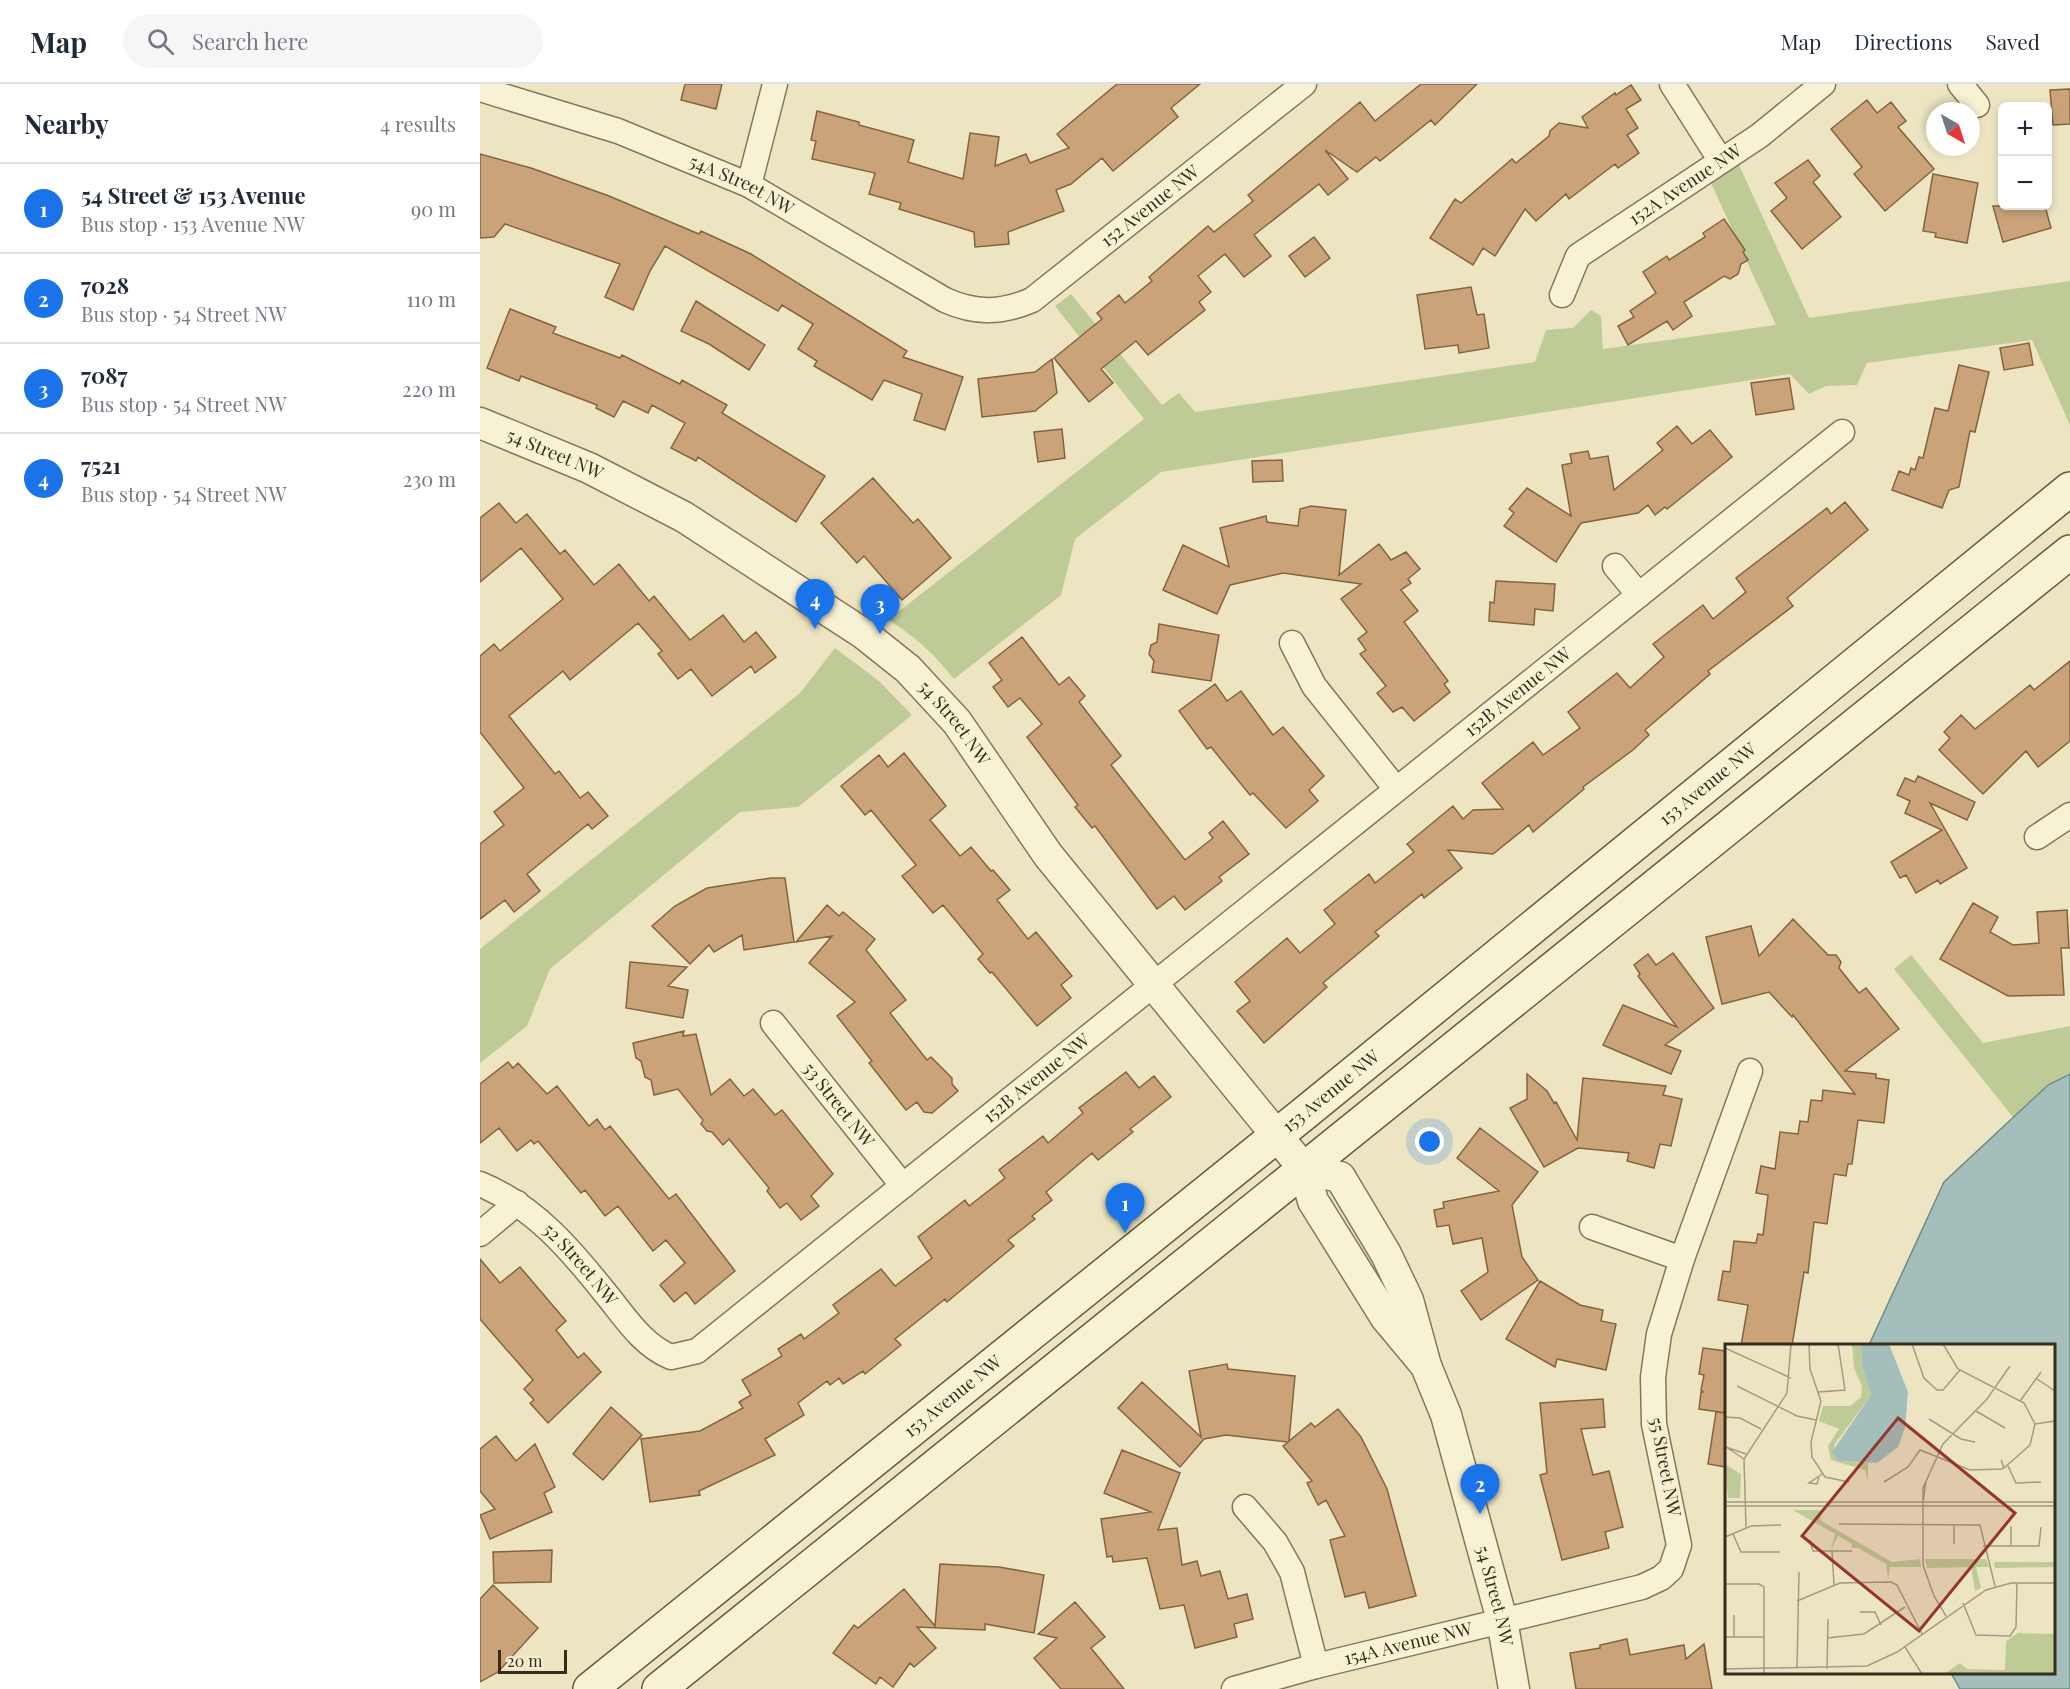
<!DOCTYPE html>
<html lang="en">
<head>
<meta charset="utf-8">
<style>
	body { margin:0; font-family:"Playfair Display",serif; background:#f6f6f7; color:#1f2937 }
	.controls { position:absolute; right:18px; top:18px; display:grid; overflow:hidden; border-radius:9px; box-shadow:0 3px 9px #0003 }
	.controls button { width:54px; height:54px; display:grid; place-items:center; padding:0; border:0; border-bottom:2px solid #e0e1e3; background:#fff; color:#1f2937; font:30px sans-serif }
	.compass { position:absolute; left:1446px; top:18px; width:54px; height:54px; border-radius:50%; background:#fff; box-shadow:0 3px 9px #0003; rotate:141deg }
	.scale { position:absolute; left:18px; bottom:15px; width:69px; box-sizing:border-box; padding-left:6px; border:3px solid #362c1d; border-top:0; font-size:16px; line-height:21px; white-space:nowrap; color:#362c1d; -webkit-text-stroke:4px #f5eed1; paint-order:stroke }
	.you { position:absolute; left:950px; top:1058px; width:21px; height:21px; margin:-15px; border:4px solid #fff; border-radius:50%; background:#1a73e8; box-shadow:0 0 0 9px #1a73e833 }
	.badge { display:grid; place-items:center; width:39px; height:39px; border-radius:50%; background:#1a73e8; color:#fff; font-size:20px; font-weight:700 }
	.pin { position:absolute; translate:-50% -50px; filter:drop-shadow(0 2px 3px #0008) }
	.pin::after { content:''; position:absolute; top:32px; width:21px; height:18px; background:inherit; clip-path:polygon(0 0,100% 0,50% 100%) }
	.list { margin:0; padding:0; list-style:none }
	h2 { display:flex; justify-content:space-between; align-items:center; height:78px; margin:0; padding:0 24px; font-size:26px }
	h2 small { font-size:20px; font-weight:400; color:#747a83 }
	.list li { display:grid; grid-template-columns:39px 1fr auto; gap:18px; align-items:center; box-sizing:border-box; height:90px; padding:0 24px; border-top:2px solid #e0e1e3 }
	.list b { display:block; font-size:22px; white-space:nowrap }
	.list p { margin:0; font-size:20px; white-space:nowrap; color:#747a83 }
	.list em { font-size:20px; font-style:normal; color:#747a83 }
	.icon { flex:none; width:33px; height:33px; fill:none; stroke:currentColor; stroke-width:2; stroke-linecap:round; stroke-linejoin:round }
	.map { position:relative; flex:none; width:1590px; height:1605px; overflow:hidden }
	header { display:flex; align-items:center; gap:36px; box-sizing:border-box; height:84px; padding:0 30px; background:#fff; border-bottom:2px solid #e0e1e3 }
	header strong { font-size:28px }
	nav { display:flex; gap:33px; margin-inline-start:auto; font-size:21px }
	.search { width:420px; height:54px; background:#f6f6f7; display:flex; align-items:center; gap:15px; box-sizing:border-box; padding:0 21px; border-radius:33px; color:#747a83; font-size:22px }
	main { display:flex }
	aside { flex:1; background:#fff }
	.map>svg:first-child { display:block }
	.green { fill:#becb96 }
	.water { fill:#a4bfbb; stroke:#6b8d89; stroke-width:1.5 }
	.building { fill:#caa478; stroke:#856340; stroke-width:1.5 }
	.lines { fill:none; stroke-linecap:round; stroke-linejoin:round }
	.minor-casing { stroke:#867659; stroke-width:27 }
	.tertiary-casing { stroke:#867659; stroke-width:33 }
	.secondary-casing { stroke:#68573d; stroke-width:36 }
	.minor { stroke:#f8f2d5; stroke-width:24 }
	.tertiary { stroke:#f8f2d5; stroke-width:30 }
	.secondary { stroke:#f8f2d5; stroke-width:33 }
	.labels { text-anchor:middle; stroke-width:4.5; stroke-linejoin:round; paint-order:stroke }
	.street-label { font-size:18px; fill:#362c1d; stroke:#f5eed1 }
	.inset-road { fill:none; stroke:#a49b80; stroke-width:1.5 }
	.view { fill:#94362b; fill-opacity:0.15; stroke:#94362b; stroke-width:3 }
	.inset-edge { fill:none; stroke:#362c1d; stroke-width:3 }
</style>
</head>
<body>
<header>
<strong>Map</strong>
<div class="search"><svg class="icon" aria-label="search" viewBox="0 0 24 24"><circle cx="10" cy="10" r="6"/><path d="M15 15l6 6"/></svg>Search here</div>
<nav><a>Map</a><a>Directions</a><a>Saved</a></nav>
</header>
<main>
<aside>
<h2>Nearby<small>4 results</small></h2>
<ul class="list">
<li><span class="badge">1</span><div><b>54 Street &amp; 153 Avenue</b><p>Bus stop · 153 Avenue NW</p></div><em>90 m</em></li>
<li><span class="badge">2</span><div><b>7028</b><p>Bus stop · 54 Street NW</p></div><em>110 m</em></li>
<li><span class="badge">3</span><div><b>7087</b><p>Bus stop · 54 Street NW</p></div><em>220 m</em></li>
<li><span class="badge">4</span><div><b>7521</b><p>Bus stop · 54 Street NW</p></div><em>230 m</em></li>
</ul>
</aside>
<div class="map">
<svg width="1590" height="1605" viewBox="0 0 1590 1605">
	<rect width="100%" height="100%" fill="#ede5c2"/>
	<path class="green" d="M1259 81 1329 234 1590 197V341L1552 256 1387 279 1377 301 1346 302 1329 310 1310 290 681 388 595 455 581 511 474 595C454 570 435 552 408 536L664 335 575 222 591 210 682 321 699 309 715 328 1055 278 1066 246 1093 244 1111 226 1121 232 1123 265 1296 241 1231 99Z
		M355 564 399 597 432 631 318 723 260 728 70 885 47 942 0 979V865L320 609Z
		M1431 871 1503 959 1590 942V990L1568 1001 1533 1033 1414 885Z"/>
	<path class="water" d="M1590 990V1605H1480L1471 1589 1574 1588V1262L1389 1261 1464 1098 1568 1001Z"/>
	<path class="building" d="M205 0H242L236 25 201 16Z
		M637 0H720L691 24 698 33 633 87 622 74 591 100 576 106 584 127 528 148 529 160 495 163 494 148 419 125 421 119 389 110 395 89 332 75 336 57 331 56 337 27 379 38V41L434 56 428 78 483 95 490 49 519 53 515 82 546 70 550 79 589 64 577 50Z
		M941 0H997L955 41 951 36 900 77 896 73 877 88 845 66 868 95 848 111 839 100 774 151 791 172 764 193 745 170 718 192 731 208 719 218 725 226 668 271 656 257 621 285 633 299 609 318 574 274 622 235 617 229 639 211 645 219 672 197 669 193 728 142 734 148 773 117 768 111 880 18 895 37Z
		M1151 1 1161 16 1146 25 1158 44 1147 51 1159 69 1138 84 1135 80 1089 115 1086 110 1056 137 1045 125 1015 172 1003 164 993 181 950 154 975 115 981 119 1032 75 1036 79 1069 52 1070 47 1079 39 1108 44 1102 33 1135 9 1136 11Z
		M1590 5V40L1573 41 1570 6Z
		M1387 16 1397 29 1411 18 1426 37 1418 43 1454 85 1405 127 1374 90 1382 83 1351 45Z
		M0 70 51 84 129 112 219 150 221 147 271 170 427 267 423 273 483 293 465 346 434 336 442 310 404 296 392 316 334 282 337 277 318 265 333 240 302 221 298 227 185 162 170 187 153 226 125 213 140 180 25 140 14 153 0 154Z
		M1328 76 1340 92 1333 98 1361 133 1322 165 1291 127 1307 114 1295 99Z
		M1453 90 1498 99 1487 159 1455 153 1456 149 1443 147Z
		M1513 122H1565L1571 144 1523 158Z
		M1244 135 1265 166 1263 168 1268 176 1261 180 1258 190 1250 195 1244 192 1204 218 1212 232 1193 246 1187 237 1148 261 1138 242 1154 233 1150 227 1176 209 1163 188 1187 172 1189 176 1225 153 1223 149Z
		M834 153 850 174 825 193 809 172Z
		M991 203 997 231 1004 230 1009 264 979 269 978 261 945 265 937 211Z
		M216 217 285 261 269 286 229 260 201 247Z
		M30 225 76 243 73 249 140 274 142 271 200 300 202 296 247 321 242 329 345 392 316 438 218 373 216 377 191 364 205 339 172 321 168 329 143 317 134 333 116 324 117 321 41 292 39 297 7 284Z
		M1549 259 1553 281 1524 286 1520 264Z
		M572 275 577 309 555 327 502 333 498 295 555 288Z
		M1479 281 1509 288 1495 348 1490 347 1479 403 1469 406 1462 424 1412 406 1419 387 1429 391 1431 384 1435 386 1439 373 1443 374 1455 324 1468 327Z
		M1309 294 1314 325 1276 331 1271 299Z
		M1197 342 1212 360 1230 346 1252 373 1187 425 1185 423 1175 431 1168 421 1158 429 1101 439 1076 478 1024 442 1034 429 1029 425 1047 404 1091 432 1082 381 1092 379 1090 370 1108 367 1110 375 1128 372 1134 406 1183 366 1177 359Z
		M582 345 585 374 558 378 554 348Z
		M802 376 803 397 773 398 772 377Z
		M393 394 433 439 438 435 471 474 422 516 384 472 377 479 341 439Z
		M1365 418 1388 446 1307 514 1313 522 1228 587 1230 590 1165 646 1169 651 1153 666 1103 703 1104 705 1053 748 1049 741 1013 770 968 766 982 784 944 814 942 810 895 848 899 852 843 899 847 903 784 959 757 927 770 917 755 898 807 854 820 869 855 840 844 826 889 790 895 799 934 768 927 760 973 722 983 735 993 726 1023 725 1002 699 1053 658 1063 671 1100 644 1088 628 1137 589 1150 604 1184 573 1173 560 1223 521 1233 535 1266 508 1256 494 1347 424 1351 430Z
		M19 419 36 439 47 430 80 470 85 466 114 501 139 480 169 517 174 512 210 556 243 531 264 558 276 548 296 573 275 589 271 582 232 612 211 585 198 595 178 570 182 567 158 539 90 596 83 587 29 632 75 690 79 687 100 714 108 708 128 732 112 745 108 740 47 790 60 807 34 828 25 816 0 835V760L24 741 14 728 44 704 0 648V572L14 560 20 567 83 515 41 464 0 498V434Z
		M831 422 866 426 859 491 899 460 911 476 926 468 940 485 928 495 931 499 921 506 938 527 924 538 968 597 964 600 970 608 934 637 922 623 913 628 897 609 906 602 880 570 886 566 878 555 887 548 861 515 881 500 803 489 750 501 737 530 683 506 703 461 749 483 740 444 786 432 787 438 818 442 820 425Z
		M1016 497 1075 500 1073 527 1055 525 1054 541 1009 537 1010 518 1014 519Z
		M679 540 739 551 731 597 672 588 674 577 669 570 671 561 677 558Z
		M542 553 579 601 589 593 605 612 599 618 641 672 631 681 705 776 733 754 729 749 743 737 769 770 739 793 742 797 705 826 694 812 677 825 615 742 612 744 595 723 598 721 547 653 562 640 540 614 528 623 513 603 522 596 509 579Z
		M1590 577V657L1558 683 1546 667 1503 710 1459 666 1470 654 1464 648 1481 631 1495 645 1550 601 1554 606Z
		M735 600 747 617 761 607 793 651 803 643 844 692 829 706 838 717 806 744 773 709 770 711 731 663 727 665 699 627Z
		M424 669 466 722 450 736 480 772 491 763 511 787 513 786 530 806 517 816 548 855 556 848 592 892 581 901 591 914 557 942 512 888 510 889 498 875 503 870 463 821 453 829 422 792 436 781 391 726 385 731 361 702 399 671 408 683Z
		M1438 692 1495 718 1487 736 1450 719 1487 784 1460 800 1458 796 1436 809 1426 791 1420 794 1411 778 1462 746 1425 729 1430 717 1417 711 1425 694 1435 698Z
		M291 794H305L314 858 264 866 262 851 234 868 229 861 210 880 172 842 195 822 227 804Z
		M1493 819 1518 833 1510 848 1533 861 1559 859 1557 828 1587 826 1589 864H1581L1584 911 1528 912 1460 875Z
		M347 821 359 832 363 828 395 855 386 866 426 916 410 929 447 976 451 973 472 994V1000L478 1007 452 1029 444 1028 437 1018 426 1026 389 979 392 977 357 932 375 918 329 879 352 852 316 858Z
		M1313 835 1348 871H1356L1361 878 1359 884 1379 909 1386 904 1419 945 1365 987 1396 990V994L1409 996 1404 1039 1378 1036 1372 1080H1368L1366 1092 1354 1090 1347 1140 1334 1138 1328 1189 1324 1188 1312 1262H1261L1268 1221 1238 1216 1243 1187 1250 1188 1254 1157 1276 1159 1278 1150 1283 1151 1288 1111 1276 1109 1281 1082 1295 1085 1300 1048 1318 1050 1320 1037 1328 1038 1331 1016 1342 1017 1343 1006 1375 1010 1313 931 1312 933 1289 908 1242 920 1226 853 1271 842 1279 872Z
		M1193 869 1234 924 1185 961 1201 967 1191 990 1123 961 1143 921 1197 943 1158 892 1160 890 1154 881 1168 870 1176 881Z
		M150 878 207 883 188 902 208 906 203 934 146 924Z
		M204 947 203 952 216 950 231 1011 250 995 264 1012 273 1005 295 1031 302 1026 353 1090 331 1112 339 1122 321 1136 307 1119 300 1124 287 1107 289 1104 249 1055 243 1061 232 1048 227 1047 221 1040 223 1036 198 1005 174 1011 171 996 165 993 161 977 156 974 153 959Z
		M28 978 33 984 38 979 67 1010 77 1002 109 1042 117 1035 125 1046 130 1042 189 1115 196 1110 255 1187 215 1220 206 1208 194 1218 180 1201 205 1179 186 1156 173 1167 138 1122 125 1132 105 1106 101 1109 58 1057 54 1060 51 1056 37 1067 19 1044 0 1059V1000Z
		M646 988 659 1004 674 992 691 1013 650 1045 653 1048 618 1076 612 1069 566 1108 572 1116 552 1132 555 1135 528 1156 534 1162 467 1218 465 1215 415 1255 421 1261 385 1290 383 1287 363 1300 359 1294 350 1301 347 1297 318 1319 324 1331 285 1355 295 1371 219 1407 220 1411 170 1418 161 1355 220 1347 263 1324 259 1318 271 1311 262 1296 302 1272 298 1265 321 1250 324 1255 359 1229 353 1221 401 1185 415 1202 452 1174 438 1153 485 1116 489 1122 525 1094 519 1086 563 1052 568 1059 603 1029 599 1024Z
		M1047 990 1067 1007 1074 1019 1076 1018 1097 1056 1103 994 1186 1002 1183 1011 1202 1015 1191 1062 1180 1060 1174 1084 1147 1077 1149 1069 1098 1064 1064 1083 1030 1024 1047 1015Z
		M1000 1044 1058 1088 1032 1121 1042 1173 1058 1196 1001 1236 981 1207 1008 1188 1002 1154 973 1160 969 1141 957 1143 954 1126 964 1124 963 1118 1019 1107 977 1074Z
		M0 1175 20 1199 40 1183 86 1237 76 1246 98 1274 104 1269 121 1288 68 1339 50 1319 54 1316 44 1305 53 1296 0 1235Z
		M1060 1197 1100 1221 1123 1226 1121 1237 1136 1240 1126 1286 1077 1275 1075 1283 1026 1255Z
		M1223 1264 1246 1267V1329L1219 1325 1221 1308H1223L1221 1306 1224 1291 1219 1290Z
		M747 1280 748 1285 815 1292 809 1357 831 1339 835 1343 858 1325 881 1353 907 1405 936 1512 889 1524 885 1508 865 1513 850 1456 865 1452 846 1416 838 1421 827 1399 832 1397 803 1362 808 1358 746 1351 724 1355 700 1383 638 1324 662 1298 721 1353 709 1287Z
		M1123 1315 1125 1343 1101 1345 1113 1391 1129 1387 1143 1443 1125 1448 1129 1464 1082 1476 1060 1391 1067 1389 1060 1319Z
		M131 1323 162 1351 123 1396 93 1370Z
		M1236 1328 1246 1329V1383L1228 1380Z
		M16 1352 36 1377 55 1360 75 1403 64 1409 72 1428 10 1455 0 1431 15 1425 0 1407V1365Z
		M642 1366 700 1389 678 1446 697 1444 702 1481 717 1477 721 1492 740 1487 748 1515 767 1510 773 1535 754 1540 757 1553 715 1564 704 1521 680 1525 667 1474 633 1478 632 1472 627 1473 621 1435 671 1428 624 1409Z
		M72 1466 71 1498 14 1499 13 1468Z
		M460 1480 519 1483 564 1491 554 1549 505 1540V1546L437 1543 456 1564 434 1583 430 1579 413 1603 400 1593 396 1600 353 1569 374 1541 378 1544 424 1505 455 1542Z
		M13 1501 58 1544 18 1588 0 1598V1515Z
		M595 1518 625 1553 611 1564 644 1605H581L554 1574 577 1554 558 1550Z
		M1147 1555 1150 1571 1204 1561 1206 1575 1224 1560 1232 1605H1096L1090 1569 1120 1564V1561Z"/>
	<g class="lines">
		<defs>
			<g id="minor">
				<path d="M1192 0 1241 77"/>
				<path d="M1480 0 1497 21"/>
				<path id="s1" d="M0 5 138 47 269 101 465 216C496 230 522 229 552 216L824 0"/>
				<path d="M269 101 295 0"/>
				<path id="s2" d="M1082 211 1098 172 1279 52 1343 0"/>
				<path d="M1135 482 1159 511"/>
				<path d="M812 559 834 602 916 705"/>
				<path d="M1557 753 1590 731"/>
				<path id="s3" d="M293 939 423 1102"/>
				<path id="s4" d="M0 1100C54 1122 91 1166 126 1210 145 1233 162 1261 191 1273L217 1267 1362 348"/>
				<path d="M1112 1143 1202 1175"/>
				<path d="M0 1150 37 1119"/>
				<path d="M765 1423 795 1458 812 1488 836 1582"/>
				<path id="s5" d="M754 1605 836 1582 1162 1503 1181 1494 1191 1485 1199 1461 1174 1340 1173 1293 1179 1250 1202 1175 1270 987"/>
			</g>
			<g id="tertiary">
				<path id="s6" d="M0 339 109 384 204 433 384 550 428 585 477 638 568 771 824 1085 833 1117 906 1234 946 1282"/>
				<path id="s7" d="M824 1085 860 1093 906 1170 928 1216 946 1282 966 1331 1022 1536 1034 1605"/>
			</g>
			<g id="secondary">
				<path id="s8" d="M110 1605 826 1028 1590 405"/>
				<path d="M179 1605 1590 468"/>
			</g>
		</defs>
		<use href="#minor" class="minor-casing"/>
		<use href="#tertiary" class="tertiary-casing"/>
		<use href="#secondary" class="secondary-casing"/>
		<use href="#minor" class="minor"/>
		<use href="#tertiary" class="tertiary"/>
		<use href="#secondary" class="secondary"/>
	</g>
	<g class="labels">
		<g class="street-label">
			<text dy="6" stroke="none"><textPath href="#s1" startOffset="279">54A Street NW</textPath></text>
			<text dy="6" stroke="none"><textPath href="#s2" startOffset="171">152A Avenue NW</textPath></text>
			<text dy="6" stroke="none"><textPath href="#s1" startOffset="754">152 Avenue NW</textPath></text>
			<text dy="6" stroke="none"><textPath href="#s6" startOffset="81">54 Street NW</textPath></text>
			<text dy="6" stroke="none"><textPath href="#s4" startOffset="1340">152B Avenue NW</textPath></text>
			<text dy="6" stroke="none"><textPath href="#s6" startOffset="567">54 Street NW</textPath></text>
			<text dy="6" stroke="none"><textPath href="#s8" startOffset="1438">153 Avenue NW</textPath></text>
			<text dy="6" stroke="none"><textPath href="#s4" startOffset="723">152B Avenue NW</textPath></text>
			<text dy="6" stroke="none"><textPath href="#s8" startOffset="952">153 Avenue NW</textPath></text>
			<text dy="6" stroke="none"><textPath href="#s3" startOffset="105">53 Street NW</textPath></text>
			<text dy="6" stroke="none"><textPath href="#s4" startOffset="130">52 Street NW</textPath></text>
			<text dy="6" stroke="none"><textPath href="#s8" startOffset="466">153 Avenue NW</textPath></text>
			<text transform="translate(1185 1383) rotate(79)" y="6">55 Street NW</text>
			<text dy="6" stroke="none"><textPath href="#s7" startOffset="486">54 Street NW</textPath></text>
			<text dy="6" stroke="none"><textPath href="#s5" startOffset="180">154A Avenue NW</textPath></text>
		</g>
	</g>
	<g transform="translate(1245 1260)">
		<rect width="330" height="330" fill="#ede5c2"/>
		<path d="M127 0H136L137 22 146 51 109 101 113 117 143 119V137L140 126 106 116 103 102 114 85 94 77 98 62H125L136 53 137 42 129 24ZM0 120 16 130 15 154H3ZM68 166H97L95 176 167 218 195 215 196 223H165L163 236 161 220 133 204H126L127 200 113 192 106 206 110 190ZM200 215H261L264 223H251L256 244 250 247 246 223 202 224ZM269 218H330V223L270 224ZM293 289 330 290V330H219L235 319 242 325 280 326 281 297Z" fill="#becb96"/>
		<path d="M136 0H164L183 48 180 84 173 103 152 119 113 117 107 108 146 51 137 22Z" fill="#a4bfbb"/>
		<path class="inset-road" d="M84 0 85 25 96 57 86 98 87 113 100 133 124 138M187 0 199 34 212 46H218L235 26M218 0 233 25 299 59 310 80 330 77M0 4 66 34M312 35 330 47M12 42 72 72 91 76M93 48 120 46 113 0M295 57 316 28M251 67 280 84M0 73 15 74 36 85M204 75 236 95 250 98M19 115 1 103 21 110M283 122 291 139 316 138M279 124 305 101 310 80M94 133 92 140 84 139 97 130M159 138 183 123 195 106 245 126 276 125 279 124 276 116M0 158H330M198 158 201 138M0 162H330M114 180 255 181 270 242M21 183 19 115 62 49 66 0M8 190 16 208H55M0 193 26 182 56 181M85 196 88 207H127M229 200V180M258 202H314L316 183M286 202V182M107 207 109 241M0 240H34L39 243V330M72 257 115 239 166 238 172 241 197 290M238 259 251 291 285 292 291 283 292 239M135 268H150L156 281M9 271V293M221 272 209 252 198 221V144L218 100 262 55 285 22M0 293H39M102 294 139 290 180 263M180 303 197 330M0 325 142 322 172 308 261 246 286 239H330M72 325 74 228M102 325 103 275"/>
		<path class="view" d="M173 74 290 169 194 287 77 192Z"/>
		<rect width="330" height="330" class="inset-edge"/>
	</g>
</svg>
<div class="controls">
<button>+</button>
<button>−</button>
</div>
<svg class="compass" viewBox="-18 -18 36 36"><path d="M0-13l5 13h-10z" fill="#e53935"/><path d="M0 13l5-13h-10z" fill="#747a83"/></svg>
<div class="scale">20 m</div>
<div class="you"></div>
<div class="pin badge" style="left:645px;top:1149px">1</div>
<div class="pin badge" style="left:1000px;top:1430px">2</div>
<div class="pin badge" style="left:400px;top:550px">3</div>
<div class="pin badge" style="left:335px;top:545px">4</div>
</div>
</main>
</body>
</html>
